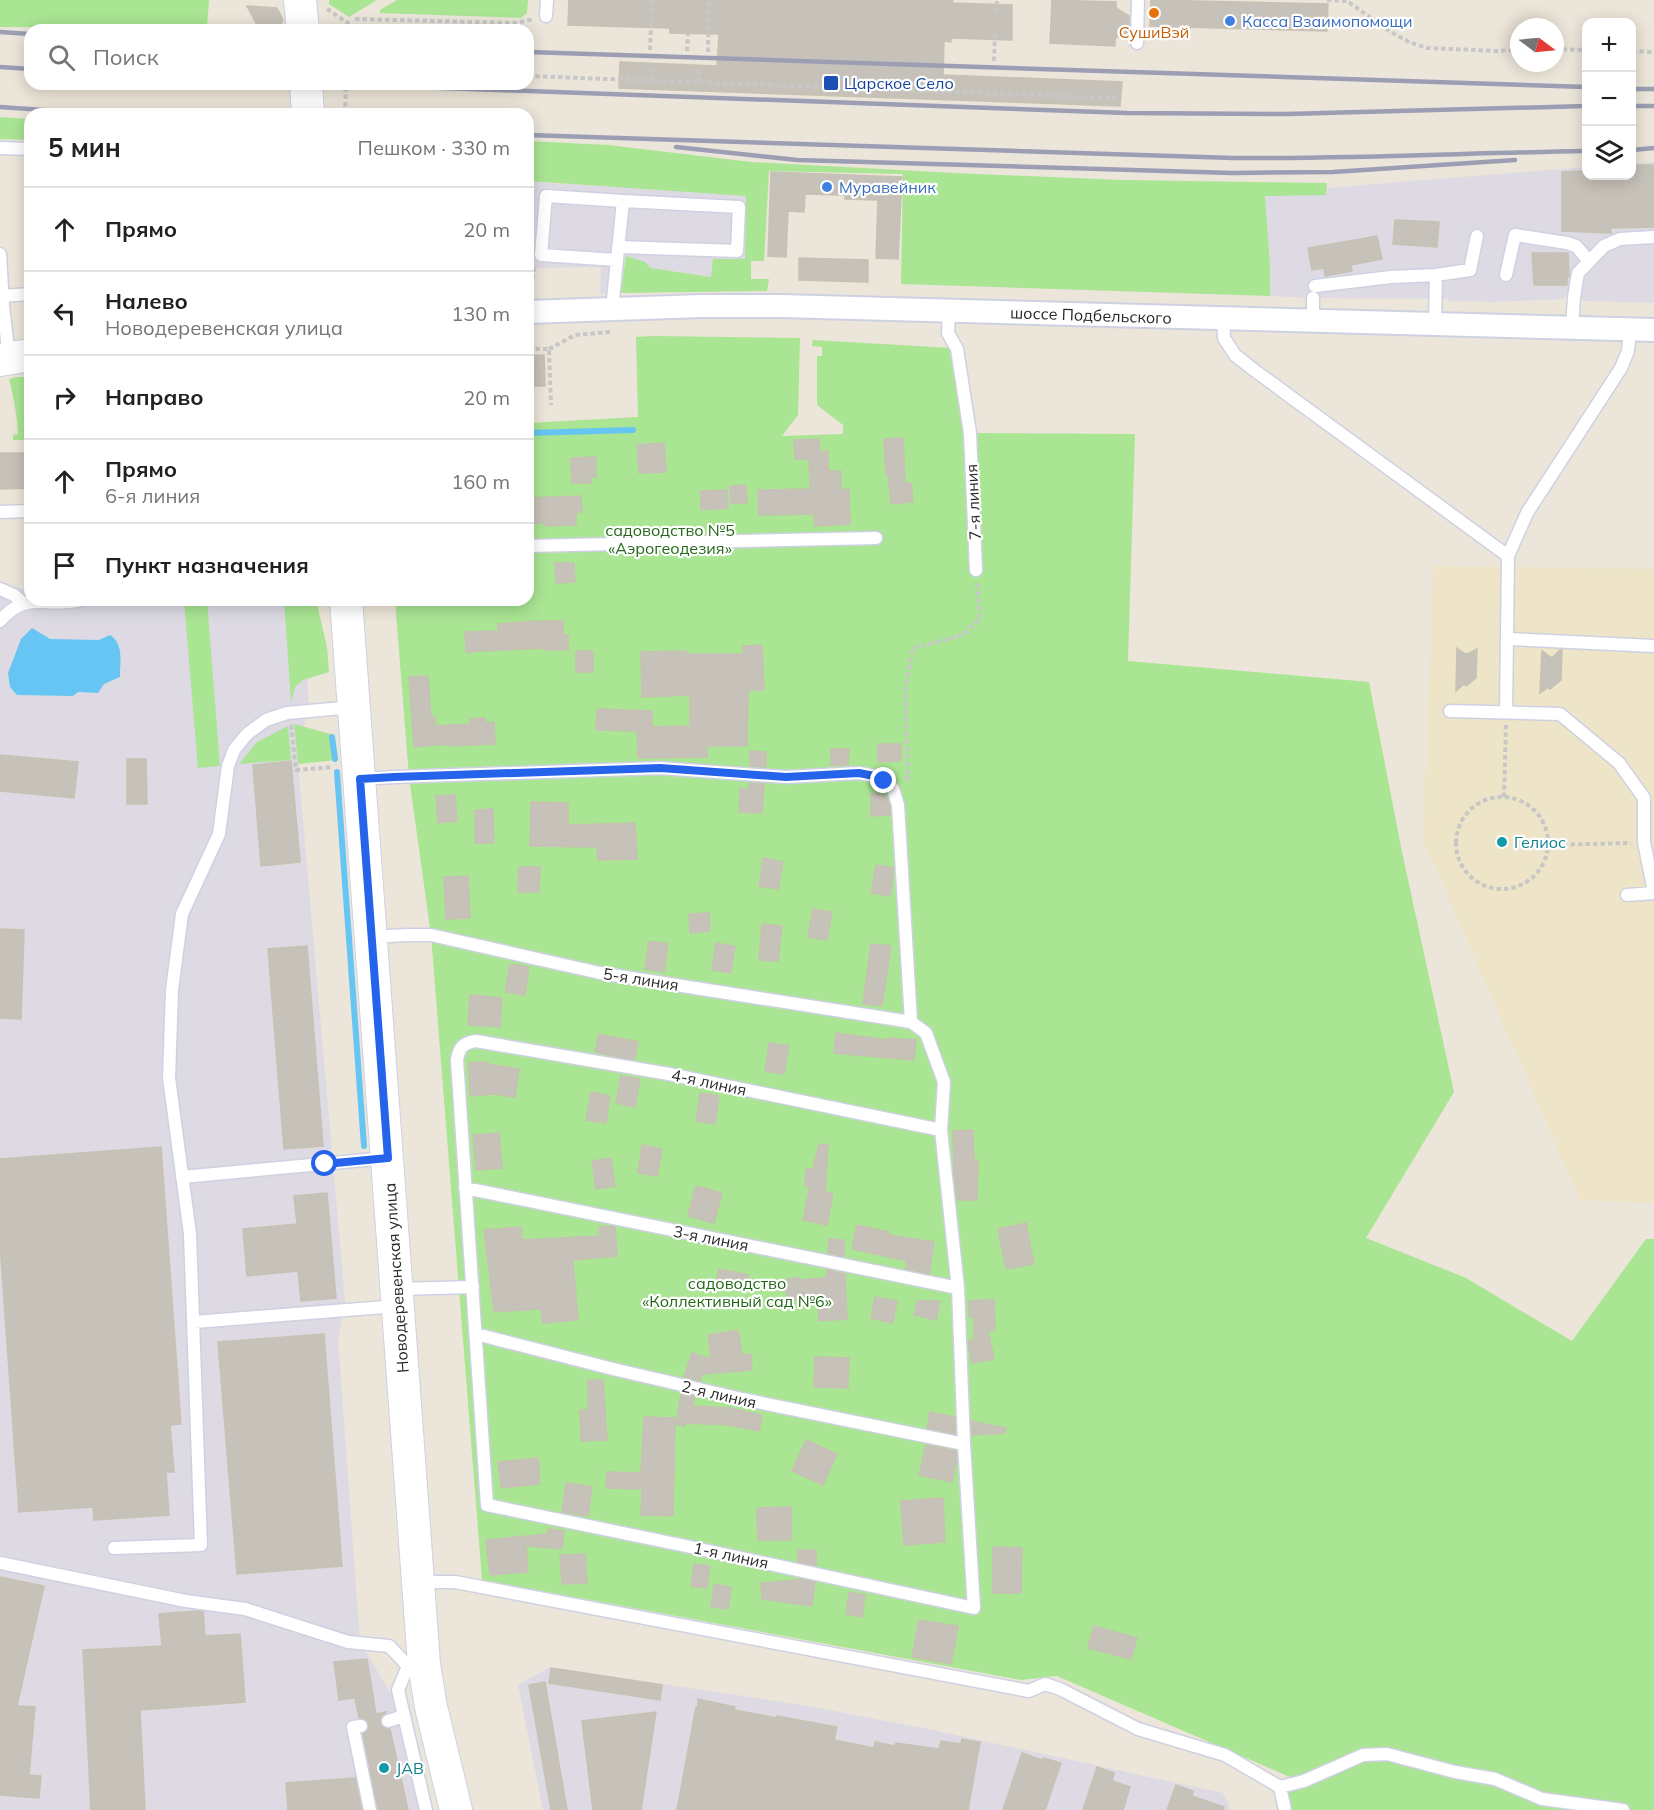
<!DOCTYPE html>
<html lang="ru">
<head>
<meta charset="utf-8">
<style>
	body { margin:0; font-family:Mulish,sans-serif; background:#f6f6f6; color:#202124 }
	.controls { position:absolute; right:18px; top:18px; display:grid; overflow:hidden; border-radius:12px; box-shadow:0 3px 15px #0003 }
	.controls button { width:54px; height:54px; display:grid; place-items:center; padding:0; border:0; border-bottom:2px solid #e0e0e0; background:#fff; color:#202124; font:30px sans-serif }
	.compass { position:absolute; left:1510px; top:18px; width:54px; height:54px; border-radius:50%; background:#fff; box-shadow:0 3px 15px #0003; rotate:106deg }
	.stop { position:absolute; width:18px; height:18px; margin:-14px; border:4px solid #2563eb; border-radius:50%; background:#fff }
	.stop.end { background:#2563eb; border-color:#fff; box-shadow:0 2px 6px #0008 }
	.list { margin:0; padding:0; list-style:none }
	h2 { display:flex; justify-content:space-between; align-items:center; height:78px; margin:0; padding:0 24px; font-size:26px }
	h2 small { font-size:20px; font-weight:400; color:#757577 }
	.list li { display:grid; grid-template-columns:39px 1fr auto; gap:18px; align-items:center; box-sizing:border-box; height:84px; padding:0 24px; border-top:2px solid #e0e0e0 }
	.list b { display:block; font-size:22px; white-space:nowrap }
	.list p { margin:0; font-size:20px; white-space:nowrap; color:#757577 }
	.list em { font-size:20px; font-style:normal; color:#757577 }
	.icon { flex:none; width:33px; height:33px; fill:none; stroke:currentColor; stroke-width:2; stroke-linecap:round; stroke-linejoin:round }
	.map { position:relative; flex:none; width:1654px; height:1810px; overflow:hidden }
	.search { position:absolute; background:#fff; box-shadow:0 3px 15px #0003; left:24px; top:24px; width:510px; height:66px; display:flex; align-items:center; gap:15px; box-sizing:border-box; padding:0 21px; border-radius:18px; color:#757577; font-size:22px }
	.panel { position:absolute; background:#fff; box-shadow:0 3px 15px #0003; left:24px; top:108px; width:510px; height:498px; border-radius:18px }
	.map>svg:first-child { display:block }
	.industrial { fill:#dddae3 }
	.education { fill:#eee4c7 }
	.green { fill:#a9e593 }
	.water { fill:#67c5f3 }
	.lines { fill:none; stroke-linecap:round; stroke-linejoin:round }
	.stream { stroke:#67c5f3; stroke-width:6 }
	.building { fill:#c7c2b9; stroke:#c7c1b3; stroke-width:1.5 }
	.lane-casing { stroke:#ced1e2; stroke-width:15 }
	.street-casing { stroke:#ced1e2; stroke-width:26 }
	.secondary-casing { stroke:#ced1e2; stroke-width:34 }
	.path { stroke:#c7c7c7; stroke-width:4; stroke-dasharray:4.5 3; stroke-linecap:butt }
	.lane { stroke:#fff; stroke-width:12 }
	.street { stroke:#fff; stroke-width:22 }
	.secondary { stroke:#fff; stroke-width:32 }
	.rail { stroke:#9c9eb4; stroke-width:4.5 }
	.route { stroke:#2563eb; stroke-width:8 }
	.food-dot { fill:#e8710a; stroke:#fff; stroke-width:2 }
	.shop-dot { fill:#3f7fe0; stroke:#fff; stroke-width:2 }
	.transit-dot { fill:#1a4fb4; stroke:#fff; stroke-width:2 }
	.culture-dot { fill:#0f9aa8; stroke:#fff; stroke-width:2 }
	.labels { text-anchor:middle; stroke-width:4.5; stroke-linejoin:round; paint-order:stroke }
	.shop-label { font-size:16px; fill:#366cbe; stroke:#fff; text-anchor:start }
	.food-label { font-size:16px; fill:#c56008; stroke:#fff }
	.transit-label { font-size:16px; fill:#164399; stroke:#fff; text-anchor:start }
	.street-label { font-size:16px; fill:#282828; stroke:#fff }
	.park-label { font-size:16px; fill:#226716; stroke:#fff }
	.culture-label { font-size:16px; fill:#0d838f; stroke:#fff; text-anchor:start }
</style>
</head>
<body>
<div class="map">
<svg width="1654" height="1810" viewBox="0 0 1654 1810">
	<rect width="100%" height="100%" fill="#ece5d9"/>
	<path class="industrial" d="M1654 162V303L1584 301 1580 297 1566 296 1562 299 1494 302 1449 301 1448 299 1313 298 1270 296V265L1265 195H1326L1327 188 1586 167V176H1632V164Z
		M533 182 746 195 745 259 712 277 651 268 626 256 621 293 600 294 601 267 528 268Z
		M30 588V600H302L309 706 297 752 345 1301 338 1340 360 1642 394 1699 420 1810H0V590Z
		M550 1667 808 1706 933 1730 1223 1793 1231 1810H543L518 1685Z"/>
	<path class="education" d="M1434 566 1654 569V1203L1580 1200 1423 839Z"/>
	<path class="green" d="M0 0H209L207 28 0 27Z
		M329 0H377L349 17 329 4Z
		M397 0H528L527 13 521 18 380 13V10Z
		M0 117 30 119V140L0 139Z
		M528 141 608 145 751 162 954 173 1121 180 1327 183 1326 195 1265 196 1270 265V296L901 284 903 174 769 171 764 261H751V279H769L767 291 621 293 626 256 645 262 651 268 711 277 713 259H745L746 196 528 181Z
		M653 336 800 338 798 415 782 436 843 434V425L817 405V356H822V347L812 346 813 340 952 348 966 433 1135 434 1128 661 1369 682 1402 852 1454 1092 1366 1238 1466 1278 1572 1341 1646 1239H1654V1810H1280L1290 1777 1057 1676 1021 1680 482 1580 431 935 409 777 395 600H528V423L638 417 636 337Z
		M17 377H30V440H13V435L18 434C17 415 14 398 9 379Z
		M184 600H207L220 766 198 768Z
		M284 600H316L327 647 329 672 303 680 295 687 291 702Z
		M294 724 334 735 338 760 298 764Z
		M288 726 291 760 239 764 257 742Z"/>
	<path class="water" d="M32 628 50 639 99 640 110 635C124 644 120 662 120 677L104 684 98 693 78 692 73 696 17 695 10 687 8 673 21 639Z"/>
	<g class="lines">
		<path class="stream" d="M528 433 633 430
			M332 737 335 759
			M337 772 364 1146"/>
	</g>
	<path class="building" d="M569 0H953L952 3 1012 5V40L951 38V42L944 41 943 75 1122 82 1120 106 619 88 620 62 717 66 719 34 670 33V28L568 25Z
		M1052 0 1116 2V8L1129 16V32L1115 38V46L1050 43Z
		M1151 0 1328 4 1327 31 1150 26Z
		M247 6 277 8 283 20 277 30H260Z
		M1632 165H1654V227L1610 228 1611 233 1562 231V172L1587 171V176H1632Z
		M771 172 902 177 898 259 876 258 878 200 845 199V195L805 194 804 212 788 211 786 257 768 256Z
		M1395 220 1439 222 1437 247 1393 244Z
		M1377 236 1382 259 1351 265 1352 271 1325 276 1324 268 1312 270 1308 248Z
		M1532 253H1568L1569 277H1567V285H1534Z
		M799 258 868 260V282L799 280Z
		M544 355 545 386H528V356Z
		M903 438 905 483H911L913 502 891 504 888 474H886L884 439Z
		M819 439 820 452 828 451V471H841V490L849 489 850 524 815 526 814 514 759 515 758 490 810 489 809 459H795L794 440Z
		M664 443 666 472 639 473 637 445Z
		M0 453H30V488L0 489Z
		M596 457V477H591V483H572L571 458Z
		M746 485 747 503H731L730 486Z
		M727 490 728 508 701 510V491Z
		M581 496 582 512H576V525L546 526V523L528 524V498Z
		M555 563H574L575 582 556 583Z
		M536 621H563V635H568V650H545V648L466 652 465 632 498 631V624Z
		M762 645 764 690H748L747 746H707V757L638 758 637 731 596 730 597 709 652 711V727L690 726V695L642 697 641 652 686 651V654H743V646Z
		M1457 648 1465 654 1467 653 1468 654 1477 649 1476 678 1466 686 1464 684 1456 691Z
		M1560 650H1562L1561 680 1550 689 1549 687 1540 693 1542 651 1552 658Z
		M576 651H593V672H576Z
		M428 676 431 717H435L436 726 470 724V719L485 718V723L494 722 495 744 447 746V744L414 747 409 677Z
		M878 744H901V761L878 762Z
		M831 749H849L848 765H831Z
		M750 751 766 752V767L750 766Z
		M0 755 78 762 74 798 0 791Z
		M127 759H146L147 804H127Z
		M291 761 300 862 261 866 253 765Z
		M749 783 764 784 762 813 739 812 740 789H749Z
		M871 793 885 795 890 807V815L871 816Z
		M455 795 457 821 438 823 436 796Z
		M531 802 568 803V825L635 823 637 859 598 860 597 847H595L530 846Z
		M493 809 494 843H475V810Z
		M763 858 783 862 778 889 759 886Z
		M876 865 894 868 890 896 871 893Z
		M519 867H540L539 892H518Z
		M468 876 470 918 446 919 444 877Z
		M813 909 832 912 827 940 808 937Z
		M709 913 710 931 690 933 689 914Z
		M762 924 782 926 778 961 759 960Z
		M0 929 24 930 21 1019 0 1018Z
		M649 941 668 944 664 972 645 969Z
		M716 943 735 946 731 973 712 970Z
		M871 944 891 946 882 1006 863 1004Z
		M307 946 323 1146 284 1149 268 949Z
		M510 964 529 967 525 995 505 992Z
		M470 995 502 998 500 1027 468 1025Z
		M836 1033 888 1040V1038L916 1040 914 1060 834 1053Z
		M599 1034 638 1042 634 1060 595 1052Z
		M769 1043 789 1046 784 1074 765 1071Z
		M488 1062V1064L519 1069 515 1097 495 1094 470 1096 469 1063Z
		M621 1076 640 1079 635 1107 616 1103Z
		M591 1092 610 1096 606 1123 586 1120Z
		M700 1093 719 1096 715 1124 696 1121Z
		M973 1130 974 1160H978L977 1200H957L954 1173 953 1131Z
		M499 1133 502 1168 476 1170 473 1135Z
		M819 1144 828 1145 825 1192 833 1193 827 1225 803 1220 810 1186H805L806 1169H813Z
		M642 1145 662 1149 657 1176 638 1173Z
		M161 1147 181 1424 170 1425 174 1472H166L169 1515 94 1520 93 1507 19 1512 0 1243V1159Z
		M611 1158 615 1186 596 1189 592 1161Z
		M696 1186 722 1193 714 1223 688 1216Z
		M327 1193 336 1298 301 1301 298 1271 247 1276 243 1229 297 1224 294 1196Z
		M1026 1223 1034 1264 1006 1269 998 1229Z
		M857 1225 889 1232 888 1235 934 1242 929 1274 906 1269 907 1261 852 1249Z
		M610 1226 615 1227 617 1256 573 1260 578 1320 543 1323 541 1309 494 1312 484 1230 521 1227 522 1240 600 1236 599 1227Z
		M829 1239 844 1240V1257L828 1253Z
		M719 1269 749 1275 746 1290 716 1285Z
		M827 1270 845 1274 847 1319 819 1321 818 1296 788 1301 784 1280 799 1277V1280L826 1278Z
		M875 1297 897 1301 893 1323 871 1318Z
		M982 1300H994L995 1330H988L994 1359 972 1363 968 1341 974 1340V1318L969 1316V1301Z
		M917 1301H940L936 1320 914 1315Z
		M738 1330 742 1355 751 1354 752 1370 702 1374 700 1381 684 1377 692 1353 711 1359 708 1335Z
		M324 1334 342 1566 237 1574 218 1342Z
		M815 1357 849 1358 848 1388 814 1387Z
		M588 1380H603L607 1440 581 1441 580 1410H588Z
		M681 1393 695 1397 692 1406 730 1408 762 1415 759 1431 729 1425 686 1423 685 1426 676 1424Z
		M930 1412 955 1417V1434L927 1428Z
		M644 1417 675 1418 673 1516 641 1515 642 1489 606 1488 607 1472 641 1473Z
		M971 1421 1006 1428 1005 1433 972 1435Z
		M806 1440 837 1454 823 1485 792 1471Z
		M926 1445 956 1451 957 1459 952 1482 919 1475Z
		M538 1458 540 1484 501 1488 498 1462Z
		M566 1483 592 1487 588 1516 562 1512Z
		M943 1498 945 1542 904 1545 901 1501Z
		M791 1507V1540H758L757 1508Z
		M548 1529 564 1531 562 1549 526 1546 528 1572 490 1575 486 1540 548 1534Z
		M993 1547 1022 1548 1021 1593H993Z
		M798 1550H816V1566L798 1562Z
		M585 1554 587 1583 562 1584 560 1555Z
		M694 1564 710 1566 707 1588 691 1586Z
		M0 1577 44 1586 17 1706 35 1707 29 1775 41 1776 39 1798 0 1795Z
		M798 1579 815 1582 812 1606 762 1599 761 1583 798 1580Z
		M714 1584 731 1587 728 1609 711 1607Z
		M849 1592 865 1595 862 1617 846 1614Z
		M198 1611 203 1612 205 1636 240 1634 245 1702 140 1710 145 1810H91L83 1650 162 1646 159 1614Z
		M919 1620 958 1626 951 1664 912 1657Z
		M1094 1626 1137 1638 1131 1659 1088 1648Z
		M367 1659 376 1714 386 1712 382 1716 380 1723 383 1727 390 1729 408 1810H378L363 1734 368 1730 369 1724 365 1719 359 1718 355 1698 339 1700 334 1662Z
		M551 1668 662 1685 660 1700 549 1683Z
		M545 1682 567 1810H551L529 1685Z
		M698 1699 735 1707 734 1710 777 1718V1716L837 1727 834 1740 874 1748 875 1742 895 1746 896 1743 939 1749 941 1741 961 1744 962 1739 980 1742 968 1810H677L696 1707H698Z
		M656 1712 641 1810H593L582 1721Z
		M1022 1753 1042 1760 1043 1758 1061 1763 1045 1810H1003Z
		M1097 1767 1114 1773 1112 1781 1130 1787 1123 1810H1083Z
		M355 1778 362 1810H288L286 1783Z
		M1176 1785 1193 1791 1192 1796 1224 1807 1223 1810H1167Z"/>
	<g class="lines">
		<defs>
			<path id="lane" d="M546 16 547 0
				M1137 43 1138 0
				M0 148 30 149
				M618 247 737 251 739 207 623 201
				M0 254 3 305 9 358
				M1436 275 1470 270 1477 236
				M1506 275 1515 235 1567 243 1576 246 1589 261
				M1315 286 1391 277 1436 275 1435 325
				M2 296 30 294
				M612 309 623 201 546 196 541 255 617 260
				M949 311 948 333 957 349 970 433 976 570
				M1223 319 1224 338 1235 355 1254 370 1508 556 1506 712
				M1313 321V298
				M1572 328 1574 297 1578 273 1604 246 1620 239 1654 237
				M0 512 30 511
				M528 546 876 538
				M1508 556 1527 513 1621 368 1628 351 1630 330
				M0 589 14 595 23 603
				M0 621C27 589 48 609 81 600
				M1508 639 1654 646
				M1450 711 1560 714 1619 763 1644 798V842L1654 892
				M360 779 394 777 660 768 786 777 859 773 875 776 884 781 893 789 898 805 911 1022 926 1033 944 1082 941 1130 958 1288 964 1444 974 1608 681 1545 487 1505 457 1060C459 1047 463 1043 476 1041L669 1074 941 1130
				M1627 895 1654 893
				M372 937 406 935H431L600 973 911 1022
				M182 1177 387 1158
				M465 1188 958 1288
				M398 1289 473 1287
				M194 1322 398 1306
				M476 1334 613 1369 742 1399 964 1444
				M114 1548 201 1545 190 1234 169 1078 172 990 182 914 219 834 228 766 234 750 247 734 266 720 287 713 354 707
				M0 1563 186 1601 245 1609 348 1642 389 1646 408 1666
				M419 1582H455L1029 1691 1045 1684 1060 1689 1138 1729 1225 1755 1280 1787 1304 1781 1363 1755 1387 1754 1455 1772 1495 1779 1542 1799 1623 1810
				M414 1665 408 1666 398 1690 426 1810
				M388 1721 404 1716
				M361 1726 353 1727 370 1810
				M1280 1787 1285 1810"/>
			<path id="street" d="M528 312 701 306H781L1654 330"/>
			<path id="secondary" d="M300 0 303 30
				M306 84 308 114
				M0 360 30 355
				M346 600 424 1664 431 1707 456 1810"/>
		</defs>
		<use href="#lane" class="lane-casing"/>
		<use href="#street" class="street-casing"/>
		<use href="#secondary" class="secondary-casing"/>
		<path class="path" d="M1327 0 1347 1 1391 32 1409 42 1427 48 1496 51 1519 50
			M327 9 348 23V30
			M996 13 997 0
			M355 19 516 23 534 19
			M1555 49 1586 50
			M650 50 652 0
			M687 51 688 34
			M1632 51 1654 52
			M708 52 709 0
			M994 61 995 32
			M528 76 1116 98
			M652 80 653 70
			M699 82V71
			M345 114 346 84
			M531 294 534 266
			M528 349H549L551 405
			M549 349 575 335 611 332
			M291 725 296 770 333 767
			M905 780 908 777 905 690 913 648 963 635 980 618 977 583
			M1456 843a46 46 0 1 1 92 0a46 46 0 1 1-92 0Z
			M1504 797 1506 725
			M1548 845 1631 843"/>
		<use href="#lane" class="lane"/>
		<use href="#street" class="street"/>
		<use href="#secondary" class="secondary"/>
		<path class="rail" d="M0 32 30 34
			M528 52 1586 87
			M0 67 30 69
			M336 84 1127 113 1287 114 1586 106
			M1632 89H1654
			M1632 106H1654
			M0 107 101 114
			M528 135 1233 158C1351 159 1468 153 1586 151
			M676 147 797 160 1232 173 1333 172 1515 160
			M1632 150 1654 148"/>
	</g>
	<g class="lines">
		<path class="route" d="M325 1164 388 1158 360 779 394 777 660 768 786 777 859 773 874 776 884 781"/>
	</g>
	<circle class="food-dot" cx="1154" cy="13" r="6"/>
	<g class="shop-dot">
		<circle cx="1230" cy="21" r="6"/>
		<circle cx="827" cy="187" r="6"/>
	</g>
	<rect class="transit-dot" x="823" y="75" width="16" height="16" rx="3"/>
	<g class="culture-dot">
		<circle cx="1502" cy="842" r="6"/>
		<circle cx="384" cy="1768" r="6"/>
	</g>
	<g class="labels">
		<g class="shop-label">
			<text x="1242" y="27">Касса Взаимопомощи</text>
			<text x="839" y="193">Муравейник</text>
		</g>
		<g class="food-label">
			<text x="1154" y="38">СушиВэй</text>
		</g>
		<g class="transit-label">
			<text x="844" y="89">Царское Село</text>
		</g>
		<g class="street-label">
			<text transform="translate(1091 315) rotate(2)" y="6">шоссе Подбельского</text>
			<text transform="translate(973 502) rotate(-93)" y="6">7-я линия</text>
			<text transform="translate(641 979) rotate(9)" y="6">5-я линия</text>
			<text transform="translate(709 1082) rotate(12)" y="6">4-я линия</text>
			<text transform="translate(711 1238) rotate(11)" y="6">3-я линия</text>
			<text transform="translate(396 1278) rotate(-94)" y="6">Новодеревенская улица</text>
			<text transform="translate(719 1394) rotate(13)" y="6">2-я линия</text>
			<text transform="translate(731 1555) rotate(12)" y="6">1-я линия</text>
		</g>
		<g class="park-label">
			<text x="670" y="536">садоводство №5<tspan x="670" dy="18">«Аэрогеодезия»</tspan></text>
			<text x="737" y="1289">садоводство<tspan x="737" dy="18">«Коллективный сад №6»</tspan></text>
		</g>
		<g class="culture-label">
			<text x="1514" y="848">Гелиос</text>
			<text x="396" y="1774">JAB</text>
		</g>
	</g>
</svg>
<div class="controls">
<button>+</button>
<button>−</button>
<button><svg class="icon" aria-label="layers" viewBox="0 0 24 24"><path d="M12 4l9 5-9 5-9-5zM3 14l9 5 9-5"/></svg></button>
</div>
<svg class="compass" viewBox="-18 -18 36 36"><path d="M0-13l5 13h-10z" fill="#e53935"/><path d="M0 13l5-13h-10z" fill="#757577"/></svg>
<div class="stop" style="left:325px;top:1164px"></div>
<div class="stop end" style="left:884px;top:781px"></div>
<div class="search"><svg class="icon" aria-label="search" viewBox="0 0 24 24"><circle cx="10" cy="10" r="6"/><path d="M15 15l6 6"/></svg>Поиск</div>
<section class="panel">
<h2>5 мин<small>Пешком · 330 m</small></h2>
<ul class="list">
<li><svg class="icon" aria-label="ahead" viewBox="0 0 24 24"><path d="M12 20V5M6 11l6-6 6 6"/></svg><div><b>Прямо</b></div><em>20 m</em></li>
<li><svg class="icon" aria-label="left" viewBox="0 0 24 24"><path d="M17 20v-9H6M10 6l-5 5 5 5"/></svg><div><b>Налево</b><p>Новодеревенская улица</p></div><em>130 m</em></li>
<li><svg class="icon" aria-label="right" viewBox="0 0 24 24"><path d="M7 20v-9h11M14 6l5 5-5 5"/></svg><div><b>Направо</b></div><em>20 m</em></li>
<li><svg class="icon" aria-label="ahead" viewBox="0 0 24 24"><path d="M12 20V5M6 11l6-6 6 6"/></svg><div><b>Прямо</b><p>6-я линия</p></div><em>160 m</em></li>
<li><svg class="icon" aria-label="arrive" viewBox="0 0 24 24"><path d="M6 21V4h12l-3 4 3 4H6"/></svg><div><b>Пункт назначения</b></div></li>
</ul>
</section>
</div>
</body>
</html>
